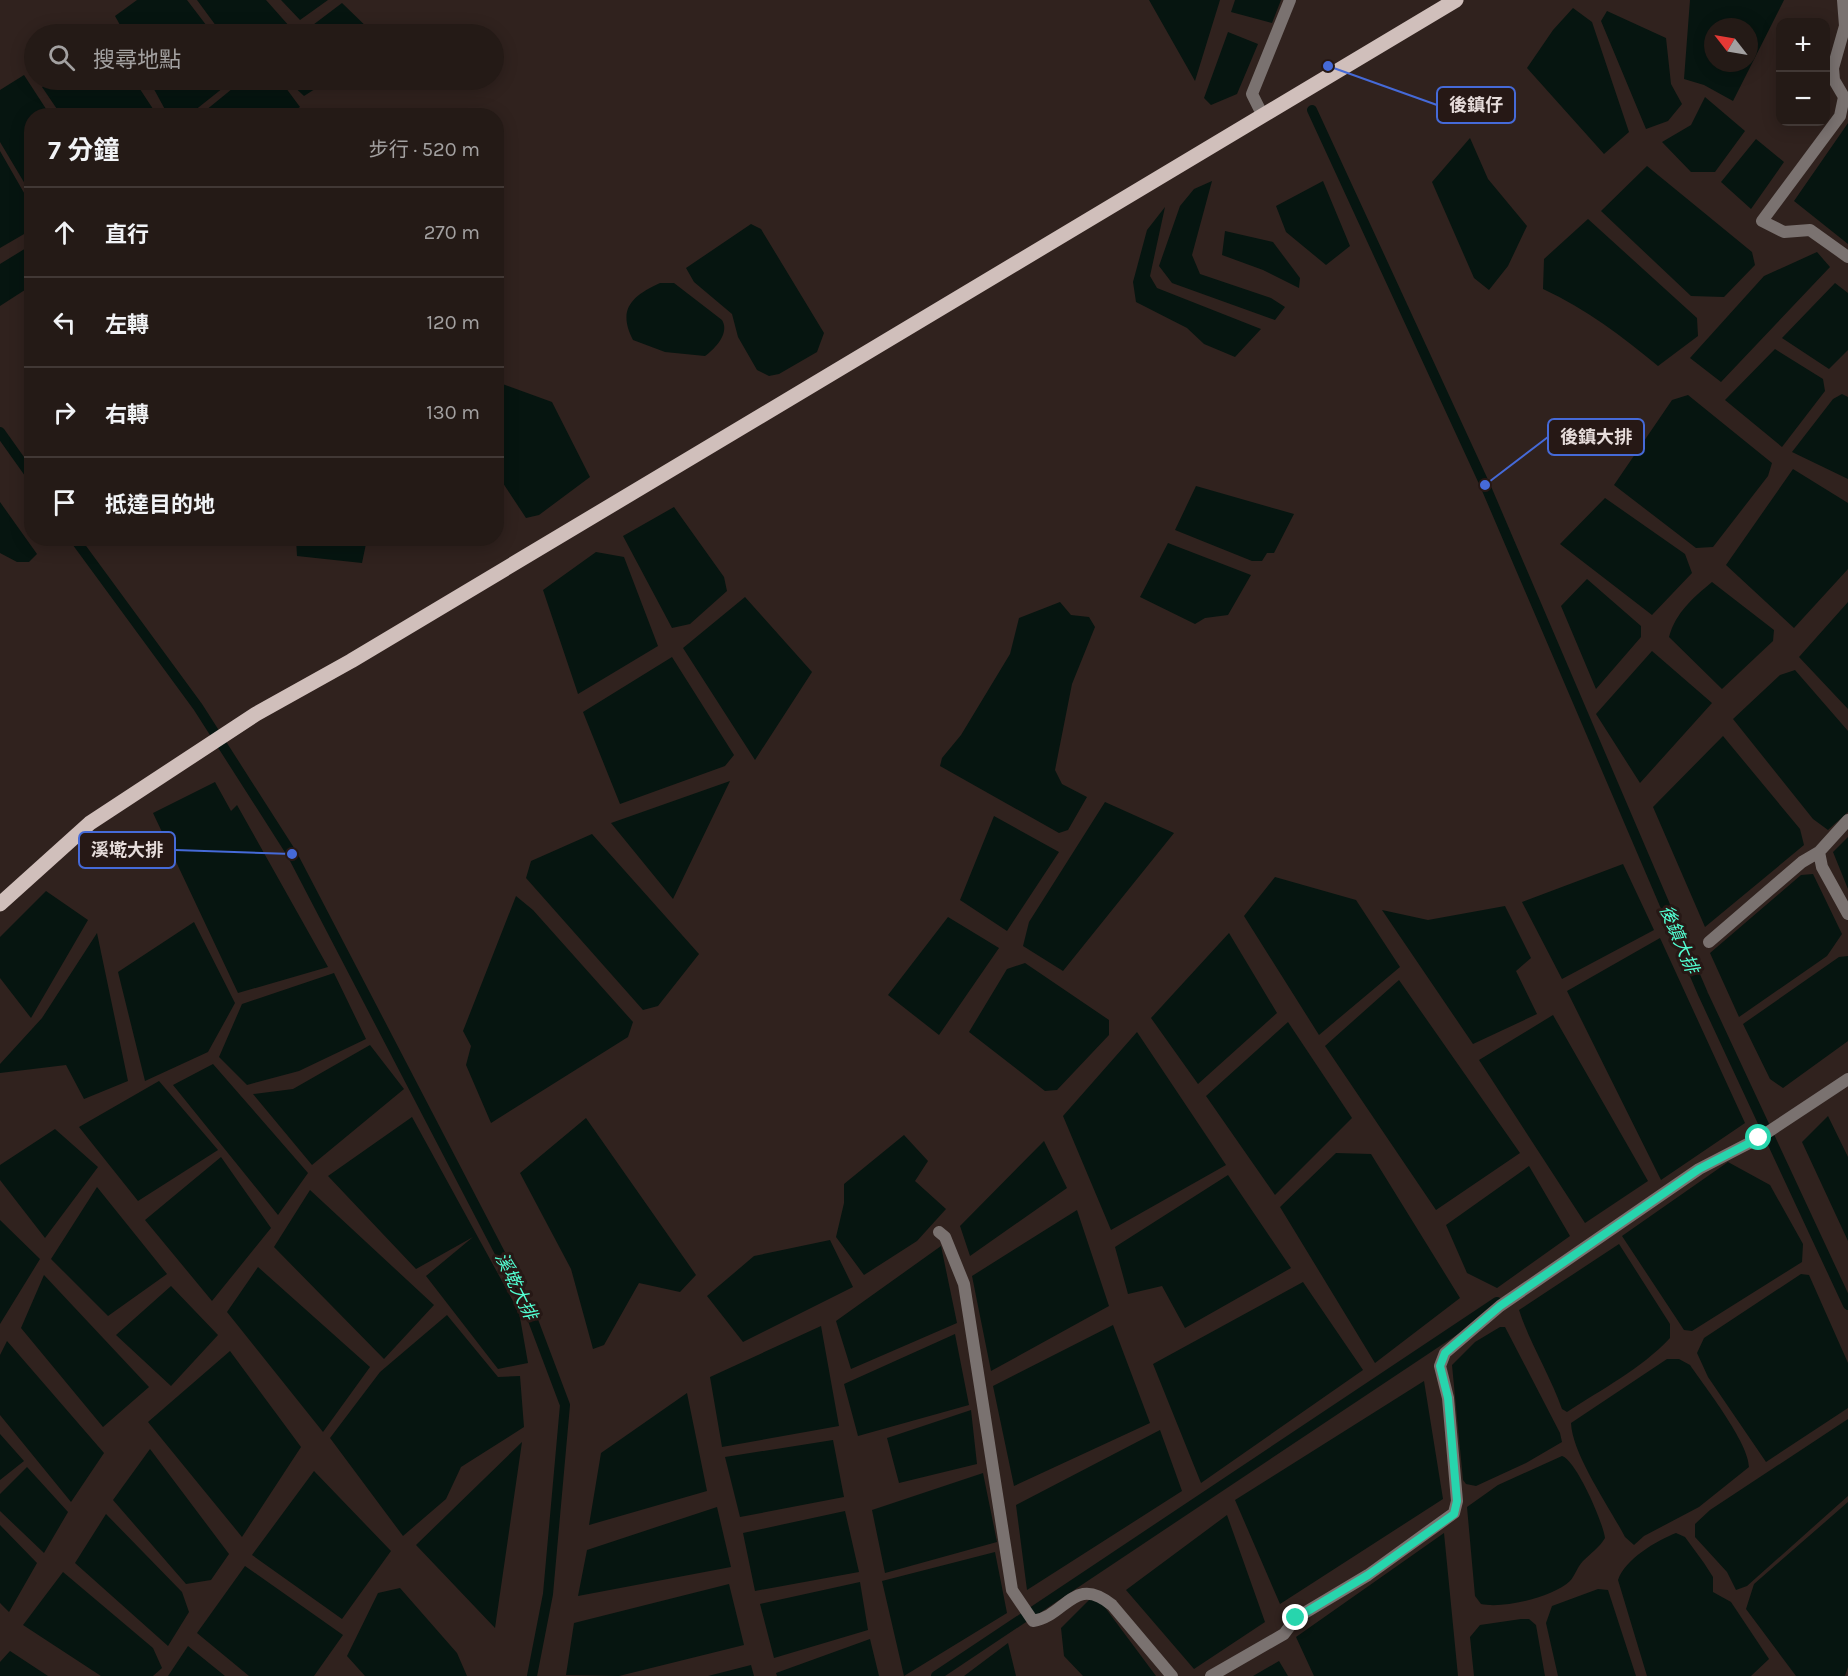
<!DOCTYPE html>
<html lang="zh-TW">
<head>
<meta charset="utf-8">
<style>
	body { margin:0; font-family:Karla,"Noto Sans TC",sans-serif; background:#302723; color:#f1f3f6 }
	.controls { position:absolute; right:18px; top:18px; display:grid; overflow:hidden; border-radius:12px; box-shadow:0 3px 15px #0003 }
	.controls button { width:54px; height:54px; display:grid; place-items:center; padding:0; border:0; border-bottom:2px solid #413835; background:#241a16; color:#f1f3f6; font:30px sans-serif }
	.compass { position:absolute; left:1704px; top:18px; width:54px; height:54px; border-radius:50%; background:#241a16; box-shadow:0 3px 15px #0003; rotate:301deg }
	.stop { position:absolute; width:18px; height:18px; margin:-14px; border:4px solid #27d5ad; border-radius:50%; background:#fff }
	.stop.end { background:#27d5ad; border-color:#fff; box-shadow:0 2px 6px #0008 }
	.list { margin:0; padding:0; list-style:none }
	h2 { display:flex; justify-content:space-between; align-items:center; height:78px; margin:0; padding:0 24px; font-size:26px }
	h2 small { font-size:20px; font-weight:400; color:#a3a1a1 }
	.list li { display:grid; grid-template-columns:39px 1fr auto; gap:18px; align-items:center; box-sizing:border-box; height:90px; padding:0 24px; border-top:2px solid #413835 }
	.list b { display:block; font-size:22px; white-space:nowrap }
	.list em { font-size:20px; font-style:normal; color:#a3a1a1 }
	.icon { flex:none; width:33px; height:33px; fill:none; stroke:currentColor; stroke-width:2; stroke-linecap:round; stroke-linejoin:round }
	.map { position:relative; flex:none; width:1848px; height:1676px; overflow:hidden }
	.search { position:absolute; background:#241a16; box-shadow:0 3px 15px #0003; left:24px; top:24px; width:480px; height:66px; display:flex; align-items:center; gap:15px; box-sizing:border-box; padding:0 21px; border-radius:33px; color:#a3a1a1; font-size:22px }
	.panel { position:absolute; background:#241a16; box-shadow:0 3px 15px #0003; left:24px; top:108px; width:480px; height:438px; border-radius:24px }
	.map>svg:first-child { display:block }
	.water { fill:#061510; fill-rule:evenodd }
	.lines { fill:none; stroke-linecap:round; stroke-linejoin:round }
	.canal { stroke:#061510; stroke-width:10 }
	.minor { stroke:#7a7270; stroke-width:12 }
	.major { stroke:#d0bfbb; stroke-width:15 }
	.route { stroke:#27d5ad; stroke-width:8 }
	.labels { text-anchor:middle; stroke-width:6; stroke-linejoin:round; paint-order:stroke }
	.water-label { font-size:18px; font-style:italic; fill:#52fed2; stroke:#261815 }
	.leader { fill:none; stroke:#456ad8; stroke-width:2 }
	.callout-dot { fill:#456ad8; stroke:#261815; stroke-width:2 }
	.callout { fill:#261815; stroke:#456ad8; stroke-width:2 }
	.callout-label { font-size:18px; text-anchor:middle; font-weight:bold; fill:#e6dcda }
</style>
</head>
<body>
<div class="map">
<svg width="1848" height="1676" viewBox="0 0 1848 1676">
	<rect width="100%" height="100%" fill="#30221e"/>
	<path class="water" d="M137 0H187L213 34H125L115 16Z
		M197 0H266L290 27 281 34H222Z
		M281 0H328L300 20Z
		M1149 0H1220L1195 81Z
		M1235 0H1281L1272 23 1231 12Z
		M1690 0H1784L1733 101 1704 85 1684 79ZM1713 27H1749V63H1713Z
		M342 3 374 34H301Z
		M1573 8 1592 22 1629 132 1604 154 1527 68 1553 30Z
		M1607 11 1666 38 1671 84 1682 104 1668 121 1646 129 1601 21Z
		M1228 32 1258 44 1237 94 1211 105 1204 98Z
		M24 75 50 115 32 116 31 194 0 142V90Z
		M54 80H134L157 115H61L42 87Z
		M149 80H233L189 115H168Z
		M243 80H280L300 107 288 115H200Z
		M287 80H329L304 96Z
		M1705 97 1745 131 1715 172H1691L1662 142 1691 125Z
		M1848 123V244L1794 201Z
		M1470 138 1488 179 1527 226 1508 266 1489 290 1474 278 1432 182Z
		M1756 139 1784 162 1751 209 1721 182Z
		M0 151 31 205V230L0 248Z
		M1647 166 1752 252 1755 265 1724 297 1691 296 1601 211Z
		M1212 181 1192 255 1200 274 1271 298 1285 307 1275 320 1172 283 1159 266 1180 206 1194 189Z
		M1323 181 1350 246 1326 265 1286 232 1276 206Z
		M1165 207 1150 276 1157 288 1261 329 1235 357 1204 344 1187 328 1136 302 1133 282 1147 230Z
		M1588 219 1697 318 1698 336 1658 366C1622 336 1586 309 1543 289L1544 259Z
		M751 224 761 229 824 333 817 352 779 374 769 376 757 370 738 337 732 314 694 282 686 268Z
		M1225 231 1273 242 1300 278 1299 288 1263 270 1222 255Z
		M31 245V286L0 306V264Z
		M1817 252 1830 267 1721 382 1690 358 1764 276Z
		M660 283H674L722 320C730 333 715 349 705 356L665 352 633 340C617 309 632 296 660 283Z
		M1835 283 1848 293V350L1829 369 1782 338Z
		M1775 349 1823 379 1825 391 1782 447 1725 400Z
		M497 382 552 402 590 477 539 515 526 518 497 474Z
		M1842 394 1848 397V479L1792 452 1833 399Z
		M1688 395 1772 463 1768 476 1713 547 1696 548 1614 485 1672 400Z
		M1793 469 1848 503V569L1794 628 1726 565Z
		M1196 486 1294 514 1274 553H1267L1262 561H1252L1175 530Z
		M1605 498 1685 554 1692 573 1652 615 1560 544Z
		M0 502 37 554 29 562H17L0 553Z
		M674 507 724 577 727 591 690 624 672 628 623 536Z
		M296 539V538L367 539 362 563 297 556Z
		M1168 543 1251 575 1228 615 1205 618 1195 624 1140 597Z
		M596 552 624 557 658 646 578 694 543 590Z
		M1587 579 1641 626V637L1596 689 1561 606Z
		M1712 582 1774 630 1773 641 1722 689 1669 637C1676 612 1693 598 1712 582Z
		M745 597 812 672 755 760 683 648Z
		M1060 602 1071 615 1089 617 1095 627 1072 684 1055 770 1062 784 1087 797 1068 830 1059 833 940 766 942 758 961 735 1010 654 1019 618Z
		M1848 602V709L1799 657Z
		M1652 651 1712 703 1640 783 1596 714Z
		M672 657 734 755 725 766 620 804 583 712Z
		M1795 670 1848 731V812L1828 830 1813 819 1733 719 1780 675Z
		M1723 736 1800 829 1804 845 1705 927 1653 807Z
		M730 781 673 899 611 823Z
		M215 782 231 811 237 805 328 967 238 993 153 813Z
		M1105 802 1174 833 1063 971 1023 946 1029 922Z
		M994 816 1059 852 1007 931 960 900Z
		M592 834 699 954 658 1006 643 1010 526 878 531 861Z
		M1848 837V889L1833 852Z
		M1623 864 1654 930 1562 979 1522 902Z
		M1813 874 1842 934 1827 956 1739 1017 1710 953 1801 875Z
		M1275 877 1356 900 1400 967 1319 1035 1244 916Z
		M46 891 88 920 31 1018 0 978V937Z
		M516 896 533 910 633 1022 628 1037 491 1123 466 1065 471 1046 463 1031Z
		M1505 906 1531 958 1516 971 1537 1014 1473 1044 1382 910 1428 920Z
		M948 917 999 948 939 1035 888 995Z
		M194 922 235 1003 208 1052 145 1081 118 972Z
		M97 933 128 1081 84 1099 66 1065 0 1073V1064L42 1018Z
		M1229 933 1277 1013 1198 1084 1151 1018Z
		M1660 938 1745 1123 1661 1180 1567 991Z
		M1848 956V1041L1783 1088 1770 1079 1743 1024 1839 957Z
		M1025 963 1109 1020V1035L1057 1090 1045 1091 969 1032 1007 969Z
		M334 973 366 1039 299 1071 247 1085 219 1057 242 1004Z
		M1399 980 1520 1153 1436 1210 1325 1046Z
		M1553 1015 1648 1181 1585 1223 1479 1060Z
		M1288 1022 1352 1118 1275 1195 1206 1096Z
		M1137 1032 1226 1165 1111 1230 1063 1116Z
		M370 1045 404 1089 312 1165 253 1094 293 1089Z
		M213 1064 308 1173 278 1215 173 1085Z
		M159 1081 218 1150 138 1201 79 1127Z
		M1828 1116 1848 1157V1241L1802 1142Z
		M412 1117 519 1312 528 1363 498 1369 426 1276 473 1237 416 1269 328 1176Z
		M586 1118 696 1275 680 1292 639 1283 604 1345 593 1349 571 1269 520 1173Z
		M55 1129 98 1167 45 1238 0 1180V1165Z
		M904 1135 928 1161 915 1181 946 1209 917 1241 864 1275 836 1237 844 1203V1184Z
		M1044 1141 1067 1188 970 1256 960 1226Z
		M1336 1153 1371 1154 1460 1298 1375 1363 1280 1207Z
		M221 1157 271 1228 212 1301 145 1220Z
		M1728 1162 1770 1185 1803 1244 1802 1262 1692 1331 1684 1330 1622 1236Z
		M1529 1166 1570 1236 1497 1288 1467 1273 1446 1225Z
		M1228 1175 1291 1268 1185 1328 1162 1286 1128 1294 1115 1247Z
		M97 1187 167 1274 108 1316 51 1259Z
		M310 1190 434 1305 384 1359 274 1247Z
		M1077 1210 1109 1306 991 1371 972 1276Z
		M0 1220 40 1259 0 1324Z
		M830 1240 853 1287 743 1342 707 1296 754 1256Z
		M1619 1244 1670 1324V1338C1641 1369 1602 1389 1567 1412L1562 1409C1550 1375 1530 1344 1519 1310Z
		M941 1246 957 1323 851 1369 836 1321Z
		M258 1267 370 1367 323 1432 227 1312Z
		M1801 1274 1809 1275 1848 1363V1408L1766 1462 1708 1377 1697 1353 1704 1338Z
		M44 1275 149 1387 103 1427 21 1328Z
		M1303 1282 1363 1370 1201 1483 1153 1364Z
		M171 1286 218 1335 171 1386 116 1335Z
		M447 1315 498 1377 520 1376 524 1427 461 1467 446 1499 403 1536 330 1438 380 1372Z
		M1113 1325 1150 1423 1014 1486 993 1386Z
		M821 1326 839 1426 722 1447 710 1377Z
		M1500 1327H1505L1560 1433 1562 1442 1526 1463 1476 1486 1466 1484 1463 1480 1452 1365 1475 1342Z
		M955 1334 969 1405 858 1436 844 1384Z
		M7 1341 104 1453 71 1502 0 1415V1355Z
		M230 1351 301 1447 242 1537 148 1422Z
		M1667 1359H1679L1690 1365C1705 1387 1749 1443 1749 1467L1699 1507 1644 1536 1634 1545 1625 1537C1610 1508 1572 1454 1571 1423Z
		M1424 1381 1443 1499 1280 1604 1235 1500Z
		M687 1393 707 1491 589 1525 601 1453Z
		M971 1410 977 1464 899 1483 887 1438Z
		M1848 1419V1496L1747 1586 1736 1590 1727 1572 1695 1537V1524L1710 1510Z
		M1160 1430 1182 1491 1027 1590 1016 1505Z
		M0 1434 24 1461 0 1480Z
		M833 1440 844 1497 740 1517 725 1457Z
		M522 1442 495 1628 416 1545Z
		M150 1449 229 1554 211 1580 186 1584 113 1500Z
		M1562 1456C1576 1460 1603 1522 1605 1538 1599 1548 1591 1553 1583 1561 1577 1567 1575 1576 1570 1581 1553 1597 1504 1609 1481 1604L1475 1596 1467 1507 1498 1485Z
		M27 1467 68 1512 44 1553 0 1511V1494Z
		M314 1471 391 1551 342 1619 252 1555Z
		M983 1473 997 1542 885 1573 872 1510Z
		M1848 1502V1667L1845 1676H1796L1746 1609 1754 1584Z
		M717 1507 731 1567 578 1596 587 1550Z
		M845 1511 859 1572 755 1591 743 1533Z
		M106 1514 182 1592 189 1612 168 1646 75 1563Z
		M1227 1515 1265 1622 1194 1669 1126 1590Z
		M0 1525 37 1563 9 1612 0 1603Z
		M1444 1533 1458 1676H1314L1296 1637Z
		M1676 1533 1685 1537 1704 1563 1713 1577V1592L1731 1602 1769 1659 1751 1676H1647L1618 1580C1625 1559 1656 1541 1676 1533Z
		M995 1552 1007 1613 904 1676 882 1581Z
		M245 1566 343 1635 314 1676H249L197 1633Z
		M63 1572 153 1648 162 1668 153 1676H101L23 1625Z
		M860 1582 868 1630 774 1658 760 1604Z
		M729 1584 744 1645 619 1676 566 1675 574 1623Z
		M400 1588 457 1653 467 1676H365L347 1656 378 1593Z
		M1598 1589 1608 1590 1636 1676H1558L1546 1623 1552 1606Z
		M1095 1594 1156 1676H1083L1064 1656 1061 1628Z
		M1521 1619H1529L1536 1625 1545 1676H1474L1470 1637 1480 1625Z
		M870 1639 879 1676H777L776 1673Z
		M1008 1643 1016 1676H964Z
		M188 1646 225 1676H168Z
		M10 1651 48 1676H0V1662Z
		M1279 1661 1288 1676H1253Z
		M751 1665 754 1676H708Z"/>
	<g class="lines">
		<path class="canal" d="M1312 110 1485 485 1703 994 1848 1305
			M0 432 32 477
			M74 538 198 707 292 854 528 1307 565 1405 548 1594 532 1676
			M936 1676 1497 1302"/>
		<path class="minor" d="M1843 0 1845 26 1833 68 1834 80 1844 97 1840 116 1762 221 1784 232 1810 230 1848 257
			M1263 116 1252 94 1290 0
			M1819 852 1822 867 1848 914
			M1709 942 1802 862 1819 852 1848 820
			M939 1232 945 1237 964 1284 1012 1590 1033 1621C1066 1616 1074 1574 1112 1605L1172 1676
			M1211 1676 1284 1634 1296 1618 1368 1575 1454 1513 1457 1501 1448 1398 1440 1366 1445 1353 1500 1306 1699 1169 1759 1138 1848 1079"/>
		<path class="major" d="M0 904 90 823 256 714 351 661 1456 0"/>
	</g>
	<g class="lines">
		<path class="route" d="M1296 1618 1368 1575 1454 1514 1457 1501 1448 1398 1440 1366 1445 1353 1500 1306 1699 1169 1759 1138"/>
	</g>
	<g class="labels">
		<g class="water-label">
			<text transform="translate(1679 939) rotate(67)" y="6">後鎮大排</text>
			<text transform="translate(516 1286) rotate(64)" y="6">溪墘大排</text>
		</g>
	</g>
	<path class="leader" d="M1328 66L1437 105M1485 485L1548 437M292 854L175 850"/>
	<g class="callout-dot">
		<circle cx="1328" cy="66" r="6"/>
		<circle cx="1485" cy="485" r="6"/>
		<circle cx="292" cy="854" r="6"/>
	</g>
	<g class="callout">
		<rect x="1437" y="87" width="78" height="36" rx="6"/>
		<rect x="1548" y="419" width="96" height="36" rx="6"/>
		<rect x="79" y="832" width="96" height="36" rx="6"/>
	</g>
	<g class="callout-label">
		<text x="1476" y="111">後鎮仔</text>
		<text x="1596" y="443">後鎮大排</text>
		<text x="127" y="856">溪墘大排</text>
	</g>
</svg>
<div class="controls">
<button>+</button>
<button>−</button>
</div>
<svg class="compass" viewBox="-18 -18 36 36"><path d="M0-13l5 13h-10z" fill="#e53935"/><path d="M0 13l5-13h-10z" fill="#a3a1a1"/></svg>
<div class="stop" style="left:1759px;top:1138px"></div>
<div class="stop end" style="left:1296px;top:1618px"></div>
<div class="search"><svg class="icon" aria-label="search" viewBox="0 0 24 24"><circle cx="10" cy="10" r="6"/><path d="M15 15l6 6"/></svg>搜尋地點</div>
<section class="panel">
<h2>7 分鐘<small>步行 · 520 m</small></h2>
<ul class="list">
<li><svg class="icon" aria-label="ahead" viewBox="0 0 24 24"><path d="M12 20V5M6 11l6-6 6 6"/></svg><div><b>直行</b></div><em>270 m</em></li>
<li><svg class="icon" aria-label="left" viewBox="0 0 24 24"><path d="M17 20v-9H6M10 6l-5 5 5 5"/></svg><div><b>左轉</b></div><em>120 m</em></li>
<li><svg class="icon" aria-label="right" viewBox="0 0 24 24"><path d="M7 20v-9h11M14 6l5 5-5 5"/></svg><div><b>右轉</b></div><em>130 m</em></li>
<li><svg class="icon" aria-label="arrive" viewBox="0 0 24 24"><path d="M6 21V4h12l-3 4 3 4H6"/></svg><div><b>抵達目的地</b></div></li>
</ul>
</section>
</div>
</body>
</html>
